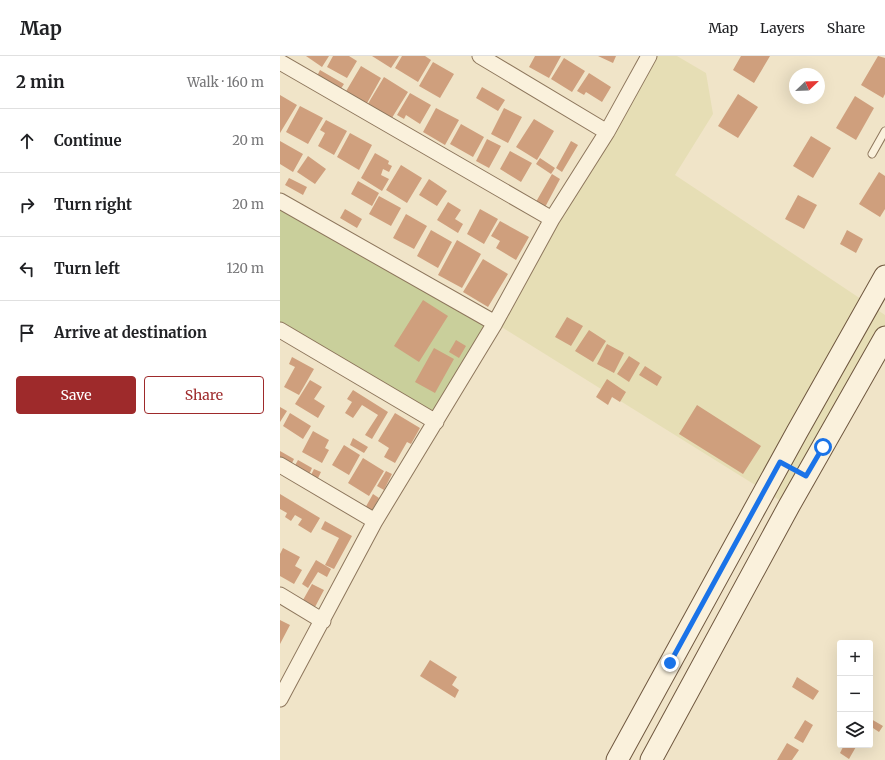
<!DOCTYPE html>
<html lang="en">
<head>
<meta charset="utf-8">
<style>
	body { margin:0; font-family:Merriweather,serif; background:#f6f6f6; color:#202124 }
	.controls { position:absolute; right:12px; bottom:12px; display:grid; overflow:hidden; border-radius:4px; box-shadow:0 4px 16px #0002 }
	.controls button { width:36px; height:36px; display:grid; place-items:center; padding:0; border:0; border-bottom:1px solid #e0e0e0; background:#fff; color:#202124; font:20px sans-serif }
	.compass { position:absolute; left:509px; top:12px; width:36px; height:36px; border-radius:50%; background:#fff; box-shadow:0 4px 16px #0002; rotate:67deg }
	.stop { position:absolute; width:12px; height:12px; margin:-9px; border:3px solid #1a73e8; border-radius:50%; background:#fff }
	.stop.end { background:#1a73e8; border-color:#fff; box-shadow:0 1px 4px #0008 }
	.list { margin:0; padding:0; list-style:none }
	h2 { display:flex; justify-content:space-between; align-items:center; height:52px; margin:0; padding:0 16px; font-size:17px }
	h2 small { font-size:13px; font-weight:400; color:#757577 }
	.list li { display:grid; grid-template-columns:26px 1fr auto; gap:12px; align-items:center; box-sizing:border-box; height:64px; padding:0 16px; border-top:1px solid #e0e0e0 }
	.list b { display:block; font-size:15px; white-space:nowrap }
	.list em { font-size:13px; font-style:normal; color:#757577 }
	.actions { display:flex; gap:8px; padding:12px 16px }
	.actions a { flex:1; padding:9px 0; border:1px solid #9e2a2b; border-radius:4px; text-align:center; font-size:14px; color:#9e2a2b }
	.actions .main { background:#9e2a2b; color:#fff }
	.icon { flex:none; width:22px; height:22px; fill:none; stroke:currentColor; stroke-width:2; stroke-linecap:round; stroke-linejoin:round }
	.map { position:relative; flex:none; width:605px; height:704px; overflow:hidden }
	header { display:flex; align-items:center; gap:24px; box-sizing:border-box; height:56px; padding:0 20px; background:#fff; border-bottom:1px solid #e0e0e0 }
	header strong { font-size:19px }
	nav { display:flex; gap:22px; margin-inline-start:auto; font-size:14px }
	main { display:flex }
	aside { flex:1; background:#fff }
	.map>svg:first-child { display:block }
	.farmland { fill:#e6deb5 }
	.green { fill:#c9cf9b }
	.building { fill:#cf9f7d }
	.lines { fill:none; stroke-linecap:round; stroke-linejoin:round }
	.lane-casing { stroke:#8d765c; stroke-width:9 }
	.street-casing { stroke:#8d765c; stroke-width:17 }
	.secondary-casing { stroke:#6f573f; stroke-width:23 }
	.lane { stroke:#faf1dc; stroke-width:7 }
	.street { stroke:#faf1dc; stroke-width:15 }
	.secondary { stroke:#faf1dc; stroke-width:21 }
	.route { stroke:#1a73e8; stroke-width:5 }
</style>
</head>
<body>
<header>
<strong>Map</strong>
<nav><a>Map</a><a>Layers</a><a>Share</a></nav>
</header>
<main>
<aside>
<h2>2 min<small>Walk · 160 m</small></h2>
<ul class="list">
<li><svg class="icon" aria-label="ahead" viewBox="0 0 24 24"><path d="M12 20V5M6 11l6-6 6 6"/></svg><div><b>Continue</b></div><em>20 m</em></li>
<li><svg class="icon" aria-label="right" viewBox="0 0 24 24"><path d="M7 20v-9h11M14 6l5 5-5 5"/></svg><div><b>Turn right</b></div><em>20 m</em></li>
<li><svg class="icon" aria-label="left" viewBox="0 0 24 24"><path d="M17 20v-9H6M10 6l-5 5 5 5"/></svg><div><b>Turn left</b></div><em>120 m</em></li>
<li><svg class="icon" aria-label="arrive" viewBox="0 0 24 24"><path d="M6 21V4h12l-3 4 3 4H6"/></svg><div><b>Arrive at destination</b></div></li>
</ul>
<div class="actions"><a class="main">Save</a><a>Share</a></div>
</aside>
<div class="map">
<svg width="605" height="704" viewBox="0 0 605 704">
	<rect width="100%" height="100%" fill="#f0e4c8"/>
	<path class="farmland" d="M369 0H397L426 17 433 58 395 119 605 259V281L509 450 215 267Z"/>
	<path class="green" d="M0 145 215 267 156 366 0 274Z"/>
	<path class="building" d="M26 0H49L42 11Z
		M53 0H69L77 5 67 22 47 11Z
		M92 0H119L111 12Z
		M122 0H145L151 4 138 26 115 12Z
		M255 0H281L269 22 249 11Z
		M318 0H336L333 7Z
		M461 0H490L474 27 453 14Z
		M598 0 605 2V38L603 42 581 29Z
		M284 2 305 15 292 36 271 23Z
		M153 6 174 18 160 42 139 30Z
		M81 10 101 22 86 49 65 37Z
		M40 14 64 28 58 37 35 24Z
		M309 17 331 31 322 46 306 36 304 39 297 35Z
		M104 21 128 36 110 65 86 51Z
		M202 31 225 44 218 55 196 42Z
		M130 37 151 49 140 68 126 59 124 63 117 59Z
		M458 38 478 51 458 82 438 70Z
		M0 39 17 49 0 77Z
		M575 40 594 52 576 84 556 72Z
		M20 50 43 62 28 88 6 76Z
		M156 52 179 64 165 89 143 76Z
		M224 52 242 61 228 87 211 78Z
		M254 63 274 75 257 104 236 91Z
		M46 64 67 75 54 99 38 90 45 77 40 74Z
		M181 68 204 81 193 101 170 88Z
		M70 77 92 89 79 114 57 101Z
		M531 80 551 92 533 122 513 110Z
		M207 83 221 90 209 112 196 105Z
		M0 85 23 98 13 116 0 108Z
		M291 85 298 89 282 116 276 112Z
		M230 95 252 107 241 126 220 113Z
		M95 97 109 105 108 108 112 110 109 116 103 113 101 119 109 123 102 135 81 122Z
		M28 100 46 113 35 128 17 116Z
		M260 102 275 112 271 118 256 108Z
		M121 109 142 122 127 147 106 134Z
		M599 116 605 120V153L600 161 579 148Z
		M272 118 280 123 263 155 253 151Z
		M9 122 27 131 23 139 5 129Z
		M149 123 167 135 157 150 139 139Z
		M78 125 99 137 92 150 71 138Z
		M518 139 537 149 524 173 505 163Z
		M99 140 121 152 111 170 89 158Z
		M168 146 181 154 175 163 183 168 178 177 157 164Z
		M65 153 82 163 77 172 60 162Z
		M200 153 218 163 204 188 187 178Z
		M126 158 147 170 134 193 113 182Z
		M220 165 249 181 236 204 216 192 220 185 211 180Z
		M151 174 172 186 158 212 137 200Z
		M567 174 583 183 576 197 560 188Z
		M177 184 201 198 182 232 158 219Z
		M203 203 228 218 208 251 183 236Z
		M143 244 168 260 139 306 114 290Z
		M287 261 303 270 291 290 275 281Z
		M309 274 326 285 313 306 295 295Z
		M176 284 186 290 179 302 169 296Z
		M327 288 344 297 334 317 317 308Z
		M154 292 174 303 155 337 135 326Z
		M349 300 360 307 349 326 337 318Z
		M12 301 34 313 19 339 4 331 15 311 9 308Z
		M365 310 382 321 377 330 359 319Z
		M327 323 346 336 340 346 332 341 328 349 316 341Z
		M30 324 42 331 34 343 45 350 38 362 15 348Z
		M73 334 108 356 92 383 85 379 98 359 82 349 73 362 65 357 72 346 67 343Z
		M417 349 481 390 463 418 399 378Z
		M0 351 7 355 0 366Z
		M10 357 31 370 23 383 3 370Z
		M115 357 140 372 131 388 127 386 115 407 104 401 109 392 98 385Z
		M33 375 49 384 45 392 49 394 42 407 22 396Z
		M73 382 88 391 84 397 70 389Z
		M64 389 80 399 69 419 52 409Z
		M0 395 14 403 10 411 0 405Z
		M83 402 104 415 89 440 68 427Z
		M18 404 32 412 28 421 13 413Z
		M34 413 41 416 36 426 29 423Z
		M106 415 112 418 104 434 97 430Z
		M0 438 40 462 31 477 18 469 22 463 15 459 11 465 5 461 7 457 0 453Z
		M93 438 99 442 90 458 84 454Z
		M45 465 72 480 54 513 45 509 59 482 41 473Z
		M3 492 20 501 15 510 22 514 14 528 0 520V498Z
		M36 504 51 513 47 521 38 516 28 532 22 528Z
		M32 528 44 534 35 551 23 544Z
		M0 564 10 569 0 588Z
		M150 604 177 621 172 629 179 634 175 642 140 620Z
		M517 621 539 635 533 644 512 631Z
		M591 663 603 670 599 676 590 670Z
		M525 664 533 669 523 687 514 682Z
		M507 687 519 694 512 704H497Z
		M564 689H577L569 703 560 697Z"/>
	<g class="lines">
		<defs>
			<path id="lane" d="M592 98 605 75"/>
			<path id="street" d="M200 0 327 76
				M0 6 272 163
				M0 145 215 267
				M0 274 156 366
				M0 409 95 465
				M0 539 43 565
				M0 643 95 465 215 267 272 163 327 76 369 0"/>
			<path id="secondary" d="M337 704 517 376 605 220
				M371 704 509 450 605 281"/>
		</defs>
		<use href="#lane" class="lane-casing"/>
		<use href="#street" class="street-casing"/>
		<use href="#secondary" class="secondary-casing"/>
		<use href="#lane" class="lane"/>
		<use href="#street" class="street"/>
		<use href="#secondary" class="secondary"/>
	</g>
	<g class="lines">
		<path class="route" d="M390 607 500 406 526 420 543 391"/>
	</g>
</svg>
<div class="controls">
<button>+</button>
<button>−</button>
<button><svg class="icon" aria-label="layers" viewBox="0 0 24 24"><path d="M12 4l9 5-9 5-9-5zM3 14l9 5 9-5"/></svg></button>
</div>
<svg class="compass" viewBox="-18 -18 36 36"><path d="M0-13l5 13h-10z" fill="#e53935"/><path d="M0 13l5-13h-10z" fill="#757577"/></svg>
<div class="stop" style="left:543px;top:391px"></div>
<div class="stop end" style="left:390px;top:607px"></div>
</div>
</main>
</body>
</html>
